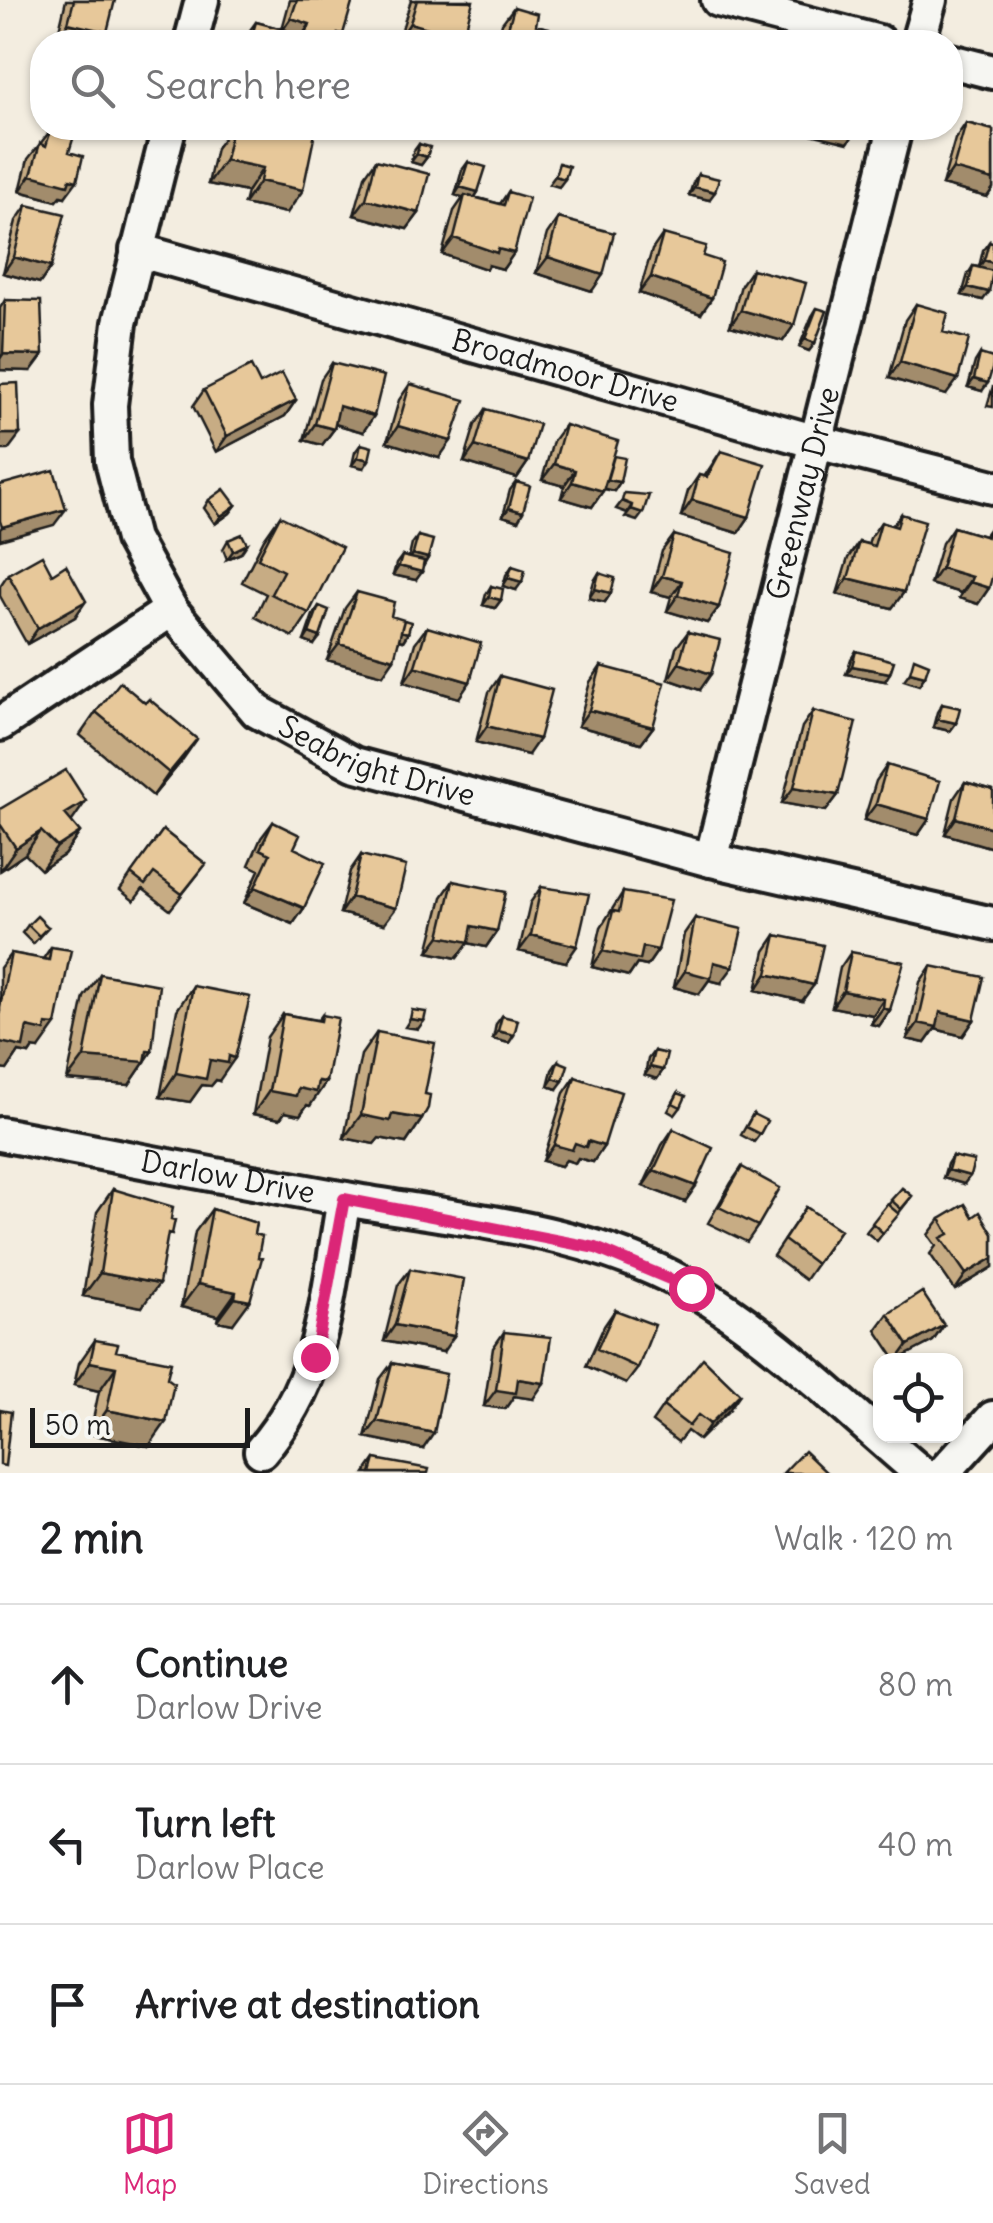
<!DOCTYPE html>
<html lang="en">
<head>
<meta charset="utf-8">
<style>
	body { margin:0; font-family:Delius,sans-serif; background:#f2f2f2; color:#202124 }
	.controls { position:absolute; right:30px; bottom:30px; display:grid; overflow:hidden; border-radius:20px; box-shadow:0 2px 8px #0004 }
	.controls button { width:90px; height:90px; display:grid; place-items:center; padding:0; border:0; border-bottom:2px solid #e0e0e0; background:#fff; color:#202124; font:50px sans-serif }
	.scale { position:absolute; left:30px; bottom:25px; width:220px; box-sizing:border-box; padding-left:10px; border:5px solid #1c1c1c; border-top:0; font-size:28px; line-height:35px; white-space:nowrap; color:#1c1c1c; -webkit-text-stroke:8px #f6f6f2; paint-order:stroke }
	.stop { position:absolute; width:30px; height:30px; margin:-22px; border:8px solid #db2777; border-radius:50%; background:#fff }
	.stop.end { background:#db2777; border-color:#fff; box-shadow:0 2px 10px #0008 }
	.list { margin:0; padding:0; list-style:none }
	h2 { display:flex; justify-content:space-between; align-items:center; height:130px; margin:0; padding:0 40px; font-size:42px }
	h2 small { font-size:32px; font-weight:400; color:#757577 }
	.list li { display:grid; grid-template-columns:65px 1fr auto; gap:30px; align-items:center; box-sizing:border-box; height:160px; padding:0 40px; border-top:2px solid #e0e0e0 }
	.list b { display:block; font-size:38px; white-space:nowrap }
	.list p { margin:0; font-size:32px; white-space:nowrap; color:#757577 }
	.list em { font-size:32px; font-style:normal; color:#757577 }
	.icon { flex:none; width:55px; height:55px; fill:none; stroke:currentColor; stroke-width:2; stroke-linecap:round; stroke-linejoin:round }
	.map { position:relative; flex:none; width:993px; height:1473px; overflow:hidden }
	.search { position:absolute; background:#fff; box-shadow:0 2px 8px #0004; left:30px; right:30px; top:30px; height:110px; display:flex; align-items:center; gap:25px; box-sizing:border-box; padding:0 35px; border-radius:40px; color:#757577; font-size:38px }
	.sheet { height:610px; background:#fff }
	nav { display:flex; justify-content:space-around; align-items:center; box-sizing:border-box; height:140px; border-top:2px solid #e0e0e0; background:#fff; font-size:28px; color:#757577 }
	nav a { display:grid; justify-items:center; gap:5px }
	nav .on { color:#db2777 }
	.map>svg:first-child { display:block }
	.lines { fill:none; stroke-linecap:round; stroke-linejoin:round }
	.minor-casing { stroke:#1c1c1c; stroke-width:40 }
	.minor { stroke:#f6f6f2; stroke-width:32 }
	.wall { fill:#c7ac84; stroke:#1c1c1c; stroke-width:2.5 }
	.shaded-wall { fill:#a28c6c; stroke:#1c1c1c; stroke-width:2.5 }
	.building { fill:#e7c89a; stroke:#1c1c1c; stroke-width:2.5 }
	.route { stroke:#db2777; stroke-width:12 }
	.labels { text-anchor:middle; stroke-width:8; stroke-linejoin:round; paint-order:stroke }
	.street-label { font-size:30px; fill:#1c1c1c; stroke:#f6f6f2 }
</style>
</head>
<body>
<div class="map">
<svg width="993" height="1473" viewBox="0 0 993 1473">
	<rect width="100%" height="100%" fill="#f3ede0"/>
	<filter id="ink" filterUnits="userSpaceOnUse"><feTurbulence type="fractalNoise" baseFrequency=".01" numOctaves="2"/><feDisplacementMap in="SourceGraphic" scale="20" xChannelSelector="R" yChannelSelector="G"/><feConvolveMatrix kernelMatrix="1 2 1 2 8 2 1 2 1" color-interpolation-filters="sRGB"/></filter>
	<g filter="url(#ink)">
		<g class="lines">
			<defs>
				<g id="minor">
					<path d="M718 0 879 42"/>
					<path d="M191 42 202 0"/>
					<path d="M918 42 930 0"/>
					<path d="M950 61 993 72"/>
					<path id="s1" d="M169 128 120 323 110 405 112 461 132 539 171 610 257 711 354 764 711 860 993 924"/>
					<path id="s2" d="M137 250 813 441 993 487"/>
					<path d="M0 724 171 610"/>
					<path id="s3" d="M711 860 895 128"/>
					<path id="s4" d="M0 1134C119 1156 237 1180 357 1201 467 1220 593 1230 691 1288 775 1337 847 1411 921 1473"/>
					<path d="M261 1451C326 1376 327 1293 344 1199"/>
					<path d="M943 1473 993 1418"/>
				</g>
			</defs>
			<use href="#minor" class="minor-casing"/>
			<use href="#minor" class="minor"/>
		</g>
		<path class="wall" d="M66 0H115L57 39Z
			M290 0H353L337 42H298L299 40 285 35 283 42H246L250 30 256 22 282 29Z
			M411 0H470L399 39Z
			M514 7 536 25 545 42H497L502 23Z
			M966 123 993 130V188L987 197 942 185 955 139Z
			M231 128H243L259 131 260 128H316L287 213 244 204 247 192 208 184 216 148Z
			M51 130 69 152 65 197 61 196 57 201 20 191 28 159Z
			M419 144 427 157 421 165 411 162 413 152Z
			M376 160 419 213 407 229 354 215 365 176Z
			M468 162 478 192 475 197 500 204 508 192 514 253 503 269 488 265 486 269 442 254 454 211 463 198 455 195 462 170Z
			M698 174 709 200 689 195 693 183Z
			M27 205 51 267 40 283 3 273 16 221Z
			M558 218 592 291 536 273 547 234Z
			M663 234 703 256 701 314 639 293 652 250Z
			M989 242 983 300 962 295 968 274 973 266 979 267 983 250Z
			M752 269 794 325 783 341 730 326 741 285Z
			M5 300 31 371 0 370V308Z
			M916 304 943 332 946 395 889 378 905 320Z
			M817 308 815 343 809 351 799 347 812 316Z
			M980 354 982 391 968 387 975 362Z
			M332 363 363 432 335 424 334 429 322 445 304 440 321 379Z
			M260 384 296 400 285 416 216 452 193 406 204 390Z
			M410 384 439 458 387 442 399 400Z
			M993 386V407L987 406Z
			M486 409 528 462 517 478 464 462 475 425Z
			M565 425 614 456 620 482 614 491 604 489 592 507 561 498 564 486 542 480 553 441Z
			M361 444 364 468 352 465 355 452Z
			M721 451 749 517 738 533 681 516 688 491 699 475 704 477Z
			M516 482 518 521 503 516 510 490Z
			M209 500 236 505 230 513 215 524 204 508Z
			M901 514 904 592 892 608 837 594 848 558 859 542 868 544 870 538 881 522 892 526Z
			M280 516 309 613 293 637 255 617 266 594 242 582 264 539Z
			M953 527 984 536 990 528 989 588 978 604 959 598 961 593 930 584 942 543Z
			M674 535 719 607 707 623 667 611 671 597 651 592 662 551Z
			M418 536 428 558 416 580 393 575 396 564 402 556 409 557 412 544Z
			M228 540 241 553 227 559 223 549Z
			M512 566 516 590 503 586 506 575Z
			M599 573 611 593 605 602 589 598 594 581Z
			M8 574H52L75 617 27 644 0 596V586Z
			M491 586 501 600 495 608 483 605 486 594Z
			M357 592 391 616 408 633 403 641 399 640 383 675 327 660 345 608Z
			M319 606 314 645 304 641 313 615Z
			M427 627 459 698 404 682 415 643Z
			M688 632 700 690 668 679 676 648Z
			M856 651 885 681 846 674 851 659Z
			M601 666 653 727 641 743 578 726 590 682Z
			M500 676 528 755 476 742 489 692Z
			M145 703 181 762 153 796 80 735 96 712Z
			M942 704 956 723 950 731 933 727 937 712Z
			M813 711 838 795 826 811 782 803 802 727Z
			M887 765 929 819 918 835 864 820 876 781Z
			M965 782 993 790V848L945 834 954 798Z
			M0 809 71 822 80 832 64 855 41 870 25 854 0 871Z
			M273 822 304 908 293 924 244 903 259 870 249 865 261 838Z
			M163 830 206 864 170 910 143 889 134 901 120 890Z
			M361 855 384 924 340 913 350 871Z
			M453 881 497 931 486 947 468 943 457 958 428 952 442 897Z
			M541 887 566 962 519 951 530 903Z
			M623 892 658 950 647 966 637 964 629 976 592 967 601 927Z
			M695 918 721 983 709 980 699 994 674 987 684 934Z
			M28 925 48 927 33 944 22 933Z
			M776 935 802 1001 756 990 765 951Z
			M51 947 39 1049 33 1048 29 1054 19 1052 7 1070 0 1069V968L11 953 43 959Z
			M851 952 890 1010 879 1026 871 1024 873 1015 832 1007 840 968Z
			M931 966 974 1020 963 1036 935 1029 925 1043 907 1039 920 982Z
			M100 974 152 1051 129 1085 67 1080 84 997Z
			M193 986 219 1081 216 1080 211 1086 202 1085 190 1102 160 1097 177 1010Z
			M283 1014 318 1020 322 1015 310 1106 307 1105 300 1115 285 1112 280 1119 253 1114 267 1037Z
			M502 1016 509 1043 493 1039 496 1024Z
			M377 1032 425 1094 422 1119 406 1143 379 1138 374 1144 344 1138 361 1055Z
			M654 1051 663 1070 657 1079 645 1075 648 1059Z
			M558 1061 557 1089 548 1086 552 1070Z
			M575 1077 604 1146 593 1162 578 1158 575 1163 566 1160 561 1166 543 1161 564 1093Z
			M678 1093 681 1107 675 1115 668 1111Z
			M753 1114 760 1134 754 1142 741 1135Z
			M673 1129 685 1202 643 1186 662 1145Z
			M952 1156 964 1184 943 1178 947 1164Z
			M742 1167 758 1226 747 1242 708 1223 731 1183Z
			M902 1188 912 1196 877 1241 866 1232Z
			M113 1189 166 1242 142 1307 83 1296 97 1212Z
			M806 1207 840 1230 805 1280 773 1256Z
			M212 1209 256 1223 233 1324 218 1321 219 1316 181 1307 195 1232Z
			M973 1217 993 1234V1267L955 1290 930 1254 936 1246 928 1235 940 1219Z
			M410 1269 443 1352 384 1341 398 1285Z
			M615 1310 638 1368 626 1384 586 1366 604 1326Z
			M888 1314 944 1325 933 1341 896 1360 876 1330Z
			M504 1332 533 1399 514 1396 505 1409 484 1406 493 1348Z
			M95 1340 116 1351 149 1446 90 1434 99 1391 74 1385 79 1363Z
			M392 1363 423 1449 365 1437 380 1379Z
			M663 1406 729 1410 699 1440 687 1431 678 1442 652 1422Z
			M375 1459 428 1473H365Z"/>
		<path class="shaded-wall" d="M291 18 310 24 299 40 280 34Z
			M68 23 107 32 100 42H74L57 39Z
			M410 23 463 38 460 42H411L399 39Z
			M338 33 343 34 337 42H301L306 34Z
			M718 128H752L746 135Z
			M795 128H858L848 143 794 130Z
			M417 154 427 157 421 165 411 162Z
			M225 160 263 168 247 192 208 184Z
			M953 169 993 178V188L987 197 942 185Z
			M31 175 70 179 77 181 65 197 61 196 57 201 20 191Z
			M555 176 565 179 559 187 549 184Z
			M260 181 303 190 287 213 244 204Z
			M460 187 478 192 473 200 455 195Z
			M695 187 715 192 709 200 689 195Z
			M366 199 419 213 407 229 354 215Z
			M454 238 514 253 503 269 488 265 486 269 442 254Z
			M14 257 51 267 40 283 3 273Z
			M548 257 603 275 592 291 536 273Z
			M984 260 993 263V273L978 269Z
			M651 277 712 298 701 314 639 293Z
			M968 287 989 292 983 300 962 295Z
			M741 310 794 325 783 341 730 326Z
			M805 339 815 343 809 351 799 347Z
			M3 354 43 355 31 371 0 370V359Z
			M900 362 958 379 946 395 889 378Z
			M974 379 988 383 982 391 968 387Z
			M296 400 285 416 216 452 227 436Z
			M339 406 374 416 363 432 328 422Z
			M315 424 334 429 322 445 304 440Z
			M398 426 451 441 439 458 387 442Z
			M0 434H20L8 450H0Z
			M475 446 528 462 517 478 464 462Z
			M358 457 369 460 364 468 352 465Z
			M554 464 575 470 564 486 542 480Z
			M607 480 620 482 614 491 601 488Z
			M572 482 603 491 592 507 561 498Z
			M692 500 749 517 738 533 681 516Z
			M622 501 632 505 627 513 616 509Z
			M236 505 230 513 215 524 221 516Z
			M509 508 523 512 518 521 503 516Z
			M66 509 54 525 0 540V529L2 527Z
			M631 509 643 513 637 521 625 517Z
			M247 544 241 553 227 559 233 551Z
			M413 554 428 558 423 566 408 562Z
			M399 566 422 572 416 580 393 575Z
			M941 568 972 577 961 593 930 584Z
			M662 576 682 581 671 597 651 592Z
			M508 578 522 582 516 590 503 586Z
			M848 578 904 592 892 608 837 594Z
			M970 582 989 588 978 604 959 598Z
			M595 589 611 593 605 602 589 598Z
			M678 595 719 607 707 623 667 611Z
			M489 597 501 600 495 608 483 605Z
			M86 601 75 617 27 644 38 628Z
			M400 631 408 633 403 641 395 639Z
			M309 633 320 637 314 645 304 641Z
			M339 644 394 659 383 675 327 660Z
			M679 663 711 674 700 690 668 679Z
			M415 666 470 682 459 698 404 682Z
			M852 666 890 673 885 681 846 674Z
			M910 672 925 676 919 685 904 680Z
			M589 710 653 727 641 743 578 726Z
			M938 719 956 723 950 731 933 727Z
			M487 726 539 739 528 755 476 742Z
			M197 739 181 762 153 796 169 773Z
			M794 787 838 795 826 811 782 803Z
			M86 801 70 824 65 814Z
			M876 804 929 819 918 835 864 820Z
			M956 818 993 828V848L945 834Z
			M41 831 25 854 0 871 16 848Z
			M80 832 64 855 41 870 57 847Z
			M255 887 304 908 293 924 244 903Z
			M351 897 396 908 384 924 340 913Z
			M472 926 497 931 486 947 468 943 457 958 428 952 440 936Z
			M531 935 577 946 566 962 519 951Z
			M643 947 658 950 647 966 637 964 629 976 592 967 603 951Z
			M714 962 733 967 721 983 709 980 699 994 674 987 685 971Z
			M767 974 814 985 802 1001 756 990Z
			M843 991 884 999 873 1015 832 1007Z
			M883 1008 890 1010 879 1026 871 1024Z
			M940 1012 974 1020 963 1036 935 1029 925 1043 907 1039 918 1023Z
			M410 1019 424 1021 418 1029 405 1027Z
			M46 1024 56 1025 39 1049 33 1048 29 1054 19 1052 7 1070 0 1069V1042L27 1027Z
			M498 1031 514 1035 509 1043 493 1039Z
			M147 1051H152L129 1085 67 1080 84 1057Z
			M229 1056 235 1058 219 1081 216 1080 211 1086 202 1085 190 1102 160 1097 176 1073 210 1060Z
			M650 1067 663 1070 657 1079 645 1075Z
			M553 1078 563 1081 557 1089 548 1086Z
			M318 1081 326 1082 310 1106 307 1105 300 1115 285 1112 280 1119 253 1114 269 1091 298 1088Z
			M392 1114 422 1119 406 1143 379 1138 374 1144 344 1138 361 1115Z
			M588 1141 604 1146 593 1162 578 1158 575 1163 566 1160 561 1166 543 1161 554 1145Z
			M654 1170 696 1186 685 1202 643 1186Z
			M948 1170 970 1176 964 1184 943 1178Z
			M993 1258V1267L955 1290 966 1274Z
			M100 1273 159 1284 142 1307 83 1296Z
			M198 1284 236 1292 219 1316 181 1307Z
			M235 1298 250 1301 233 1324 218 1321Z
			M395 1325 454 1336 443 1352 384 1341Z
			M944 1325 933 1341 897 1360 908 1345Z
			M90 1362 116 1367 99 1391 74 1385Z
			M518 1379 544 1383 533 1399 514 1396 505 1409 484 1406 496 1390Z
			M740 1394 729 1410 699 1440 710 1424Z
			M107 1410 166 1422 149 1446 90 1434Z
			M377 1421 434 1433 423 1449 365 1437Z"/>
		<path class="building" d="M74 0H115L107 32 68 23Z
			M297 0H353L343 34 338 33 335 42 306 34 310 24 291 18Z
			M417 0 473 1 463 38 410 23Z
			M514 7 538 14 536 25 549 28 545 42H504Z
			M256 22 286 30 283 42H250Z
			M610 38 634 42H609Z
			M966 123 993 130V180L953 169Z
			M232 128H243L270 133 271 128H316L303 190 260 181 263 168 225 160Z
			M51 130 74 136 69 152 83 156 77 181 70 179 68 185 31 175 40 143 46 146Z
			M419 144 430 147 427 157 417 154Z
			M376 160 429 174 419 213 366 199Z
			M468 162 486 167 478 192 460 187Z
			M559 163 569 166 565 179 555 176Z
			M698 174 719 179 715 192 695 187Z
			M508 192 529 198 514 253 498 249 497 253 454 238 465 195 504 205Z
			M27 205 65 214 51 267 14 257Z
			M558 218 614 233 603 275 548 257Z
			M663 234 706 246 703 256 722 262 712 298 651 277Z
			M989 242 993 243V263L984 260Z
			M973 266 993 271 989 292 968 287Z
			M752 269 806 283 794 325 741 310Z
			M5 300 41 301 43 355 3 354Z
			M916 304 948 313 943 332 969 339 958 379 900 362Z
			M817 308 827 311 815 343 805 339Z
			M980 354 993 358V366L988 383 974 379Z
			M332 363 384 376 374 416 339 406 334 429 315 424Z
			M251 366 260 384 282 373 296 400 227 436 204 390Z
			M18 383 20 434H0V384Z
			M410 384 465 400 451 441 398 426Z
			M486 409 539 424 528 462 475 446Z
			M565 425 618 441 603 491 572 482 575 470 554 464Z
			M361 444 372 447 369 460 358 457Z
			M721 451 765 464 749 517 692 500 699 475 707 477Z
			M614 456 625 458 620 482 607 480Z
			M54 470 66 509 2 527 0 521V485Z
			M516 482 530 486 523 512 509 508Z
			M224 489 236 505 221 516 209 500Z
			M624 493 649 495 643 513 631 509 632 505 622 501Z
			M901 514 925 521 904 592 848 578 859 542 874 546 881 522 897 527Z
			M280 516 342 547 309 613 271 594 283 571 258 558Z
			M953 527 987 537 990 528H993V574L989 588 970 582 972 577 941 568Z
			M242 534 247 544 233 551 228 540Z
			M674 535 734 553 719 607 678 595 682 581 662 576Z
			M418 536 433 540 428 558 413 554Z
			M42 555 52 574 66 565 86 601 38 628 8 574Z
			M402 556 424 561 422 572 399 566Z
			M512 566 525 570 522 582 508 578Z
			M599 573 615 578 611 593 595 589Z
			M491 586 503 589 501 600 489 597Z
			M357 592 394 602 391 616 404 620 394 659 339 644Z
			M319 606 329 610 320 637 309 633Z
			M404 620 411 622 408 633 401 631Z
			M427 627 481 643 470 682 415 666Z
			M688 632 720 640 711 674 679 663Z
			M856 651 894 661 890 673 852 666Z
			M914 658 929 664 925 676 910 672Z
			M601 666 665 683 653 727 589 710Z
			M500 676 552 690 539 739 487 726Z
			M120 682 145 703 149 699 197 739 169 773 96 712Z
			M942 704 960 708 956 723 938 719Z
			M813 711 856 722 838 795 794 787Z
			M887 765 940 781 929 819 876 804Z
			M66 770 86 801 65 814 80 832 57 847 41 831 16 848 0 824V809Z
			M965 782 993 790V828L956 818Z
			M273 822 300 835 294 848 325 863 304 908 255 887 270 854 260 849Z
			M163 830 206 864 182 894 154 873 145 885 131 874Z
			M361 855 406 866 396 908 351 897Z
			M453 881 506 892 497 931 472 926 469 942 440 936Z
			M541 887 589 894 577 946 531 935Z
			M623 892 671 900 658 950 643 947 640 960 603 951 613 911 619 912Z
			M37 916 48 927 39 936 28 925Z
			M695 918 742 929 733 967 714 962 711 978 685 971Z
			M776 935 823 945 814 985 767 974Z
			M51 947 71 950 56 1025 46 1024 45 1031 27 1027 23 1047 0 1042V1007L11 953 49 960Z
			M851 952 904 962 890 1010 883 1008 884 999 843 991Z
			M931 966 984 977 974 1020 940 1012 937 1027 918 1023Z
			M100 974 159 985 152 1051H147L145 1062 84 1057Z
			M193 986 250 997 235 1058 229 1056 228 1063 210 1060 206 1079 176 1073Z
			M412 1010 426 1012 424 1021 410 1019Z
			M283 1014 321 1021 322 1015 338 1018 326 1082 318 1081 316 1092 298 1088 296 1096 269 1091Z
			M502 1016 518 1020 514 1035 498 1031Z
			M377 1032 435 1043 425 1094 430 1095 428 1108 422 1119 392 1114 390 1121 361 1115Z
			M654 1051 667 1054 663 1070 650 1067Z
			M558 1061 568 1065 563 1081 553 1078Z
			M575 1077 621 1092 604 1146 588 1141 586 1147 575 1143 572 1150 554 1145Z
			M678 1093 686 1096 681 1107 673 1103Z
			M753 1114 767 1121 760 1134 746 1127Z
			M673 1129 713 1148 696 1186 654 1170Z
			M952 1156 974 1161 970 1176 948 1170Z
			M742 1167 780 1188 758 1226 719 1207Z
			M902 1188 912 1196 901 1209 891 1200Z
			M113 1189 173 1207 171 1219 175 1220 172 1234 168 1233 159 1284 100 1273Z
			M887 1204 899 1214 883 1233 872 1223Z
			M965 1204 973 1217 980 1212 993 1234V1258L966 1274 941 1238 949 1234 940 1219Z
			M806 1207 840 1230 816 1264 784 1240Z
			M212 1209 256 1223 254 1234 262 1236 258 1257 262 1258 250 1301 235 1298 236 1292 198 1284Z
			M410 1269 464 1279 454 1336 395 1325Z
			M922 1292 944 1325 908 1345 888 1314Z
			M615 1310 655 1325 638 1368 597 1349Z
			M504 1332 551 1337 544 1383 518 1379 516 1393 496 1390Z
			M95 1340 118 1344 116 1351 171 1362 167 1378 174 1383 166 1422 107 1410 116 1367 90 1362Z
			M703 1358 740 1394 710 1424 698 1415 689 1426 663 1406Z
			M392 1363 446 1374 434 1433 377 1421Z
			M0 1410 11 1412 5 1466 0 1465Z
			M804 1451 827 1473H783Z
			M375 1459 429 1469 428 1473H371Z"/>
	</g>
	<g class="lines" filter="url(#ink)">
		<path class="route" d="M315 1357 344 1199 596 1248 691 1288"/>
	</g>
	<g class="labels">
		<g class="street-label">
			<text dy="10" stroke="none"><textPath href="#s2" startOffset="445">Broadmoor Drive</textPath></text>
			<text dy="10" stroke="none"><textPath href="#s3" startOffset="378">Greenway Drive</textPath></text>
			<text dy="10" stroke="none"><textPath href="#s1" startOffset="765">Seabright Drive</textPath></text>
			<text dy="10" stroke="none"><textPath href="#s4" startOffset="232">Darlow Drive</textPath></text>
		</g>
	</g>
</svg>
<div class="controls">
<button><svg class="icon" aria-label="locate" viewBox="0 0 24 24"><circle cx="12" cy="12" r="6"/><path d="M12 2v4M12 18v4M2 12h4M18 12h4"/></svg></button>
</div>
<div class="scale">50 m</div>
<div class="stop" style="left:691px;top:1288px"></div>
<div class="stop end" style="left:315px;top:1357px"></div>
<div class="search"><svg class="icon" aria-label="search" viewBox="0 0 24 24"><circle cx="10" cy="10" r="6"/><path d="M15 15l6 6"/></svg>Search here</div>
</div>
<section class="sheet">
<h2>2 min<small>Walk · 120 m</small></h2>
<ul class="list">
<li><svg class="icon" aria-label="ahead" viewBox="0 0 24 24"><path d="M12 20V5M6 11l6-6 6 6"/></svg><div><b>Continue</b><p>Darlow Drive</p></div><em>80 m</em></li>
<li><svg class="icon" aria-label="left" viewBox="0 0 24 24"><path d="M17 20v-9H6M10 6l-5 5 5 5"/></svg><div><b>Turn left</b><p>Darlow Place</p></div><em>40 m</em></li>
<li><svg class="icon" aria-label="arrive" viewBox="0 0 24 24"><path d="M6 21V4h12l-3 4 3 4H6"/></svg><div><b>Arrive at destination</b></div></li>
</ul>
</section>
<nav>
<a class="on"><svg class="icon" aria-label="map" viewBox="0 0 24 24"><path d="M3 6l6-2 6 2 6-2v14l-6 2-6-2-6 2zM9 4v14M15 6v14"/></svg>Map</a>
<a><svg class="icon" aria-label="directions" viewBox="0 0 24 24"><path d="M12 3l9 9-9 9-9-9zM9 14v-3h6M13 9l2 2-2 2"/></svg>Directions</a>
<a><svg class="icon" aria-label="saved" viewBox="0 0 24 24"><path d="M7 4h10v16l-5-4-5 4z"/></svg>Saved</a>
</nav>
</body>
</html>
